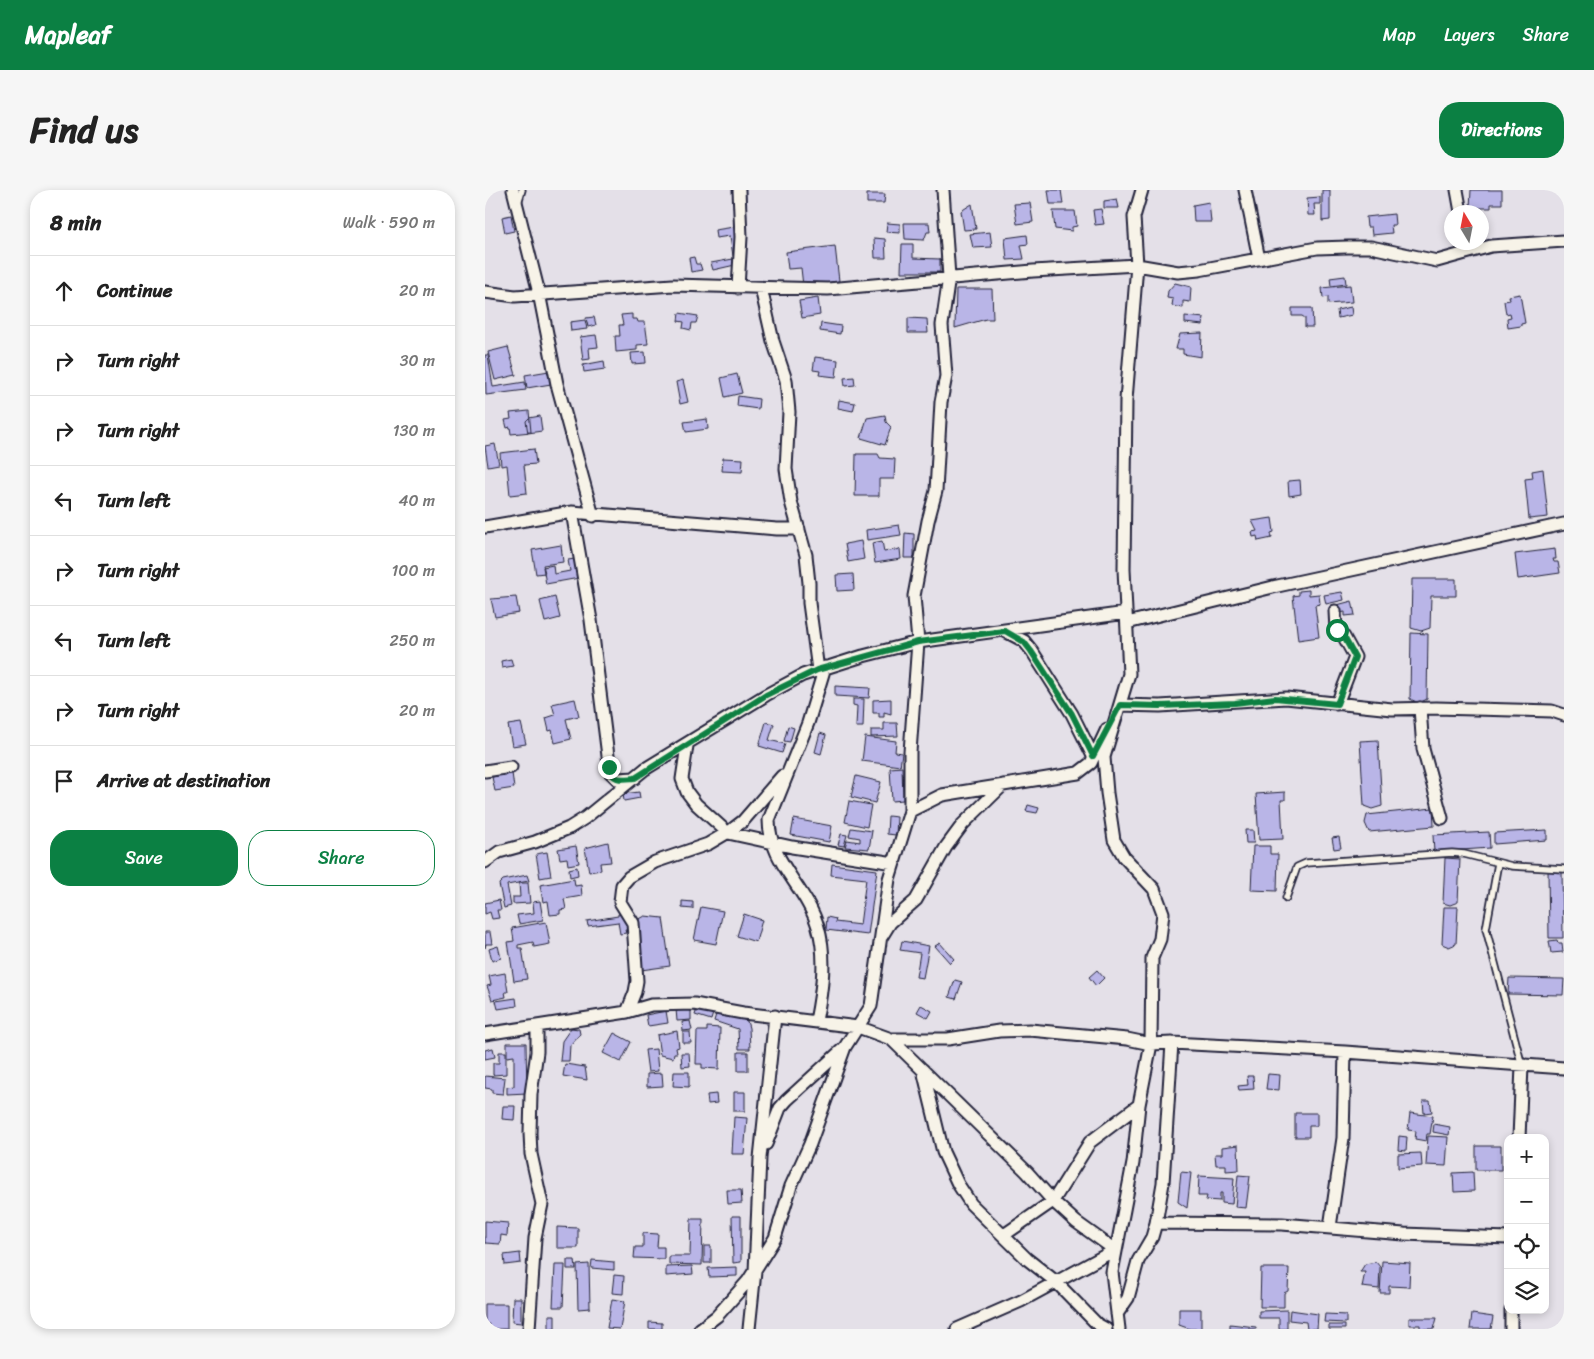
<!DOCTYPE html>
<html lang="en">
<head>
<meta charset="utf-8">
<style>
	body { margin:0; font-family:Sriracha,sans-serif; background:#f6f6f6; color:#222 }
	.controls { position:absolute; right:15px; bottom:15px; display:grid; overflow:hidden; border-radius:10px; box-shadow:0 2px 8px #0003 }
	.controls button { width:45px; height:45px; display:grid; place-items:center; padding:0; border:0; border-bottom:1px solid #e0e0e0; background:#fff; color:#222; font:25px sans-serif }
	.compass { position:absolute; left:959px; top:15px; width:45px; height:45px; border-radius:50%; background:#fff; box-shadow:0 2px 8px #0003; rotate:350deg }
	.stop { position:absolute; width:15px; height:15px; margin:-11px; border:4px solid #0b8043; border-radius:50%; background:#fff }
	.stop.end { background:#0b8043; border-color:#fff; box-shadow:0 1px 5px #0008 }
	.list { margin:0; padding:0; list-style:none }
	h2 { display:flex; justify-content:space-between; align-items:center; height:65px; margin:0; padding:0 20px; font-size:21px }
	h2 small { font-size:16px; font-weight:400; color:#767676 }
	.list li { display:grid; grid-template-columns:32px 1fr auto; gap:15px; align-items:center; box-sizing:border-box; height:70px; padding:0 20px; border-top:1px solid #e0e0e0 }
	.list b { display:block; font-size:19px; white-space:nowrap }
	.list em { font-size:16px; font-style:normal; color:#767676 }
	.actions { display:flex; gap:10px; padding:15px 20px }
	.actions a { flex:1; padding:11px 0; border:1px solid #0b8043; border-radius:20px; text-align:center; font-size:18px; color:#0b8043 }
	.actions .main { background:#0b8043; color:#fff }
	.icon { flex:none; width:28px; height:28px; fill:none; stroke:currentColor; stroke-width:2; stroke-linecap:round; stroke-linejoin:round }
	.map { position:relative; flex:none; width:1079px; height:1139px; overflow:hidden; border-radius:20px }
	header { display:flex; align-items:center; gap:30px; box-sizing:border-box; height:70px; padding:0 25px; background:#0b8043; color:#fff }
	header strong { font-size:24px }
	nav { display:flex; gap:28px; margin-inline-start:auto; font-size:18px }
	.intro { display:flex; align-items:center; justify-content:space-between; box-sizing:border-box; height:120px; padding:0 30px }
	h1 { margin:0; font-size:35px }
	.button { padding:12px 22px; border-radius:20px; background:#0b8043; color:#fff; font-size:18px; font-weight:700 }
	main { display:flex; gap:30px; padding:0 30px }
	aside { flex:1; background:#fff; border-radius:20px; box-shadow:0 2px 8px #0003 }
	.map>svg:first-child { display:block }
	.building { fill:#b9b5e7; stroke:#22223b }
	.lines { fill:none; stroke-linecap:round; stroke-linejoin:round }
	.lane-casing { stroke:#22223b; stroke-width:9 }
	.street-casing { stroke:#22223b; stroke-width:15 }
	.lane { stroke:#f7f3e8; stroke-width:5.5 }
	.street { stroke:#f7f3e8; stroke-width:11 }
	.route { stroke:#0b8043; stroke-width:6 }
</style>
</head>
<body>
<header>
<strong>Mapleaf</strong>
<nav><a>Map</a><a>Layers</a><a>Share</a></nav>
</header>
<div class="intro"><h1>Find us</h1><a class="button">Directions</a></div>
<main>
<aside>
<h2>8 min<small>Walk · 590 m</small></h2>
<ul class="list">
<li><svg class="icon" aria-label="ahead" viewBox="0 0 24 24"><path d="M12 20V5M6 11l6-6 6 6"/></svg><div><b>Continue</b></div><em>20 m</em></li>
<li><svg class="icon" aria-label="right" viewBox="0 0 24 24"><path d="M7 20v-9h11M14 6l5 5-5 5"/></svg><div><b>Turn right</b></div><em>30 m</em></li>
<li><svg class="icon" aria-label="right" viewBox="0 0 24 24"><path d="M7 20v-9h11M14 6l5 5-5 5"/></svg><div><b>Turn right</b></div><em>130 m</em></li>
<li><svg class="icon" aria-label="left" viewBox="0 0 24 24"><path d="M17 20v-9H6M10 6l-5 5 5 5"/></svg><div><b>Turn left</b></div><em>40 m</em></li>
<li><svg class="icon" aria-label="right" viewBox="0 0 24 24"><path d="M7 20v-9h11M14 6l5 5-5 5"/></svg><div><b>Turn right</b></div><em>100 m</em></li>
<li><svg class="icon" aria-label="left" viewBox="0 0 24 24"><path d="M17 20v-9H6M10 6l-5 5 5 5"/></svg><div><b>Turn left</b></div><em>250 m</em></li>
<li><svg class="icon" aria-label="right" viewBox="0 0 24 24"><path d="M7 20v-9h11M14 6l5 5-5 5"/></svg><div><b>Turn right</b></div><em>20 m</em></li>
<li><svg class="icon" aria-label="arrive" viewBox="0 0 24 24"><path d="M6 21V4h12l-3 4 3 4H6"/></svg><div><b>Arrive at destination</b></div></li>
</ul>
<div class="actions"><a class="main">Save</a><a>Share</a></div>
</aside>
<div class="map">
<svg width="1079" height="1139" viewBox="0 0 1079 1139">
	<rect width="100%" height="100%" fill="#e4e0e8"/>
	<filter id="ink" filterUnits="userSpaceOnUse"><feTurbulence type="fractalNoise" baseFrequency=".02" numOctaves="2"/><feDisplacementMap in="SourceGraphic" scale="10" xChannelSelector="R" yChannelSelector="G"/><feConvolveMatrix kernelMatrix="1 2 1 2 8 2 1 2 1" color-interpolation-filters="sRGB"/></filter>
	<g filter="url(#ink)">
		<path class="building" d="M563 0H576L578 14H565Z
			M837 0H845V30L837 31Z
			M986 0H1017V14H1006V18H985Z
			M382 4H400L399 13H382Z
			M835 7V14H829L830 25H823L822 8Z
			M632 9 634 18H619V11Z
			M724 12 726 32H709L708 15Z
			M545 13 548 32 532 34 529 14Z
			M487 14 491 39 479 40 476 21Z
			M616 19 619 34 610 35 608 20Z
			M568 21H590L592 36 587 37V41L570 39Z
			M909 24 910 35H906L907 43 887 45 886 37H882L881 27Z
			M26 25 29 41 20 43 17 27Z
			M402 33 415 34V43L401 42Z
			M419 33H444L445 42H442L439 50 420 49Z
			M249 37 253 65 248 66 245 46 231 48 230 40Z
			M505 42 507 57 488 58 485 44Z
			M542 45 543 54 536 55 539 69 522 70 520 48Z
			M389 48 400 49 401 68H390Z
			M417 54H428V68L455 69V82H416Z
			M350 56 354 91 318 96 316 78 303 79 301 62Z
			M209 67 211 74H215L217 80 206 82 204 68Z
			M248 69 250 75 228 80 226 73Z
			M860 86 861 94 846 96 845 88Z
			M690 93 706 97 705 112 698 111V118L687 116 688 109 682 108 683 101Z
			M865 95 867 112 843 114V107L838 108 837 98Z
			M471 99H507L508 129H501L470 138Z
			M1035 104 1040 133 1036 134V136L1023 138 1022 128 1026 127 1025 123 1021 124 1019 111 1025 110 1024 106Z
			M333 108 335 125 317 128 314 111Z
			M866 117 867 125 853 128 852 120Z
			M807 118H827L828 137H820V128L817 126H807Z
			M194 123 213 126 211 133H207L206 140 198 138 199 132 193 131Z
			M147 124V129H152L153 132H160L163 154 152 155V160L131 162 130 146H135L134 135H138L136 125Z
			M700 126 719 128 718 135 700 133Z
			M109 127 111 135 103 137 101 128Z
			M423 128 442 129 443 143H423Z
			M100 130 102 139 86 141 85 132Z
			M336 133 356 136 355 144 335 141Z
			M717 143 716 167 698 164V159H691L695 144Z
			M111 145 113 157 104 158 105 169 98 170 95 147Z
			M23 157 31 185 10 190 3 162Z
			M160 162 161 173 147 174 146 163Z
			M0 165H3L8 197 40 192 41 200 1 205Z
			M330 167 353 170 351 187 334 185 335 181 328 180Z
			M119 171 120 179 99 182 98 175Z
			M64 181 66 194 42 198 40 185Z
			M252 184 257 203 240 207 236 188Z
			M369 187 370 195 360 196 359 188Z
			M198 190 203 212 195 214 191 192Z
			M253 206 274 209 273 219 252 216Z
			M354 210 370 213 368 221 353 218Z
			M44 221 46 242 26 244 25 237 22 238 20 230 26 229 25 223Z
			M400 225 401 232 406 237 400 255 376 248 382 228Z
			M55 226 57 241 43 243 41 231 44 228Z
			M222 229 223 239 201 242 199 232Z
			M10 254 14 274 3 276 0 256Z
			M49 259 51 274 39 275 42 303 25 305 22 275 16 276 15 263Z
			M371 264H393L395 268 410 269 409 289H394V306H370Z
			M238 268 258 269 257 282 237 281Z
			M1058 279 1063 327 1044 329 1040 289 1048 288 1047 281Z
			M815 290 816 304 804 306 803 291Z
			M787 328 789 342 786 343 787 348 773 351 772 346 768 347 767 342 772 341 767 331Z
			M414 335 416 345 382 350 381 340Z
			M420 343 429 344V368H419Z
			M376 351 379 369 363 372 360 354Z
			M397 351 399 362 415 359 416 369 390 373 387 353Z
			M76 355 78 372 58 375 60 383 51 384 47 360Z
			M1070 359 1071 369H1068L1069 372H1073L1075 383 1033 389 1030 364Z
			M90 369 94 388 61 394 58 377 68 375 69 384 85 381 83 370Z
			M368 384 369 400 352 401 351 385Z
			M927 389H971V406H946L945 438 936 441 926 438Z
			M824 400V405L834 404 835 414 830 415 834 447 813 450 808 406 814 405V401Z
			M857 402 859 410 841 414 839 405Z
			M31 407 34 423 10 427 6 409Z
			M70 407 75 428 60 432 55 411Z
			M867 411 870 425 860 426V422L854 423 852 415Z
			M926 443 943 444 942 509 934 513 925 509Z
			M26 469 28 476 17 478 16 471Z
			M350 496 385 498 384 508 350 506Z
			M90 509 94 526 81 529 86 549 70 553 67 540 64 541 61 528 70 525 67 514Z
			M368 509H379L378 537H371L372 516 368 515Z
			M406 509V524L399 522V527H394V523H388V510Z
			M281 532 289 534 284 550 300 554 297 563 274 556Z
			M36 533 41 554 27 556 23 535Z
			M399 533H412L413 546 386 547V540H399Z
			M303 536 309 538 305 552 299 551Z
			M335 543 341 545 336 564 330 562Z
			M380 547 411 551 410 562 417 563 415 576 377 571Z
			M893 550 897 616 887 619 879 616 875 551Z
			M417 577 418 610 407 611 405 578Z
			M27 583 29 598 10 601 7 587Z
			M371 586 396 592 390 613 366 607Z
			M154 602 155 608 139 611 138 604Z
			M800 602V610H796L798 649 774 650 771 604Z
			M364 611 386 615 382 637 360 632Z
			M543 615 554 618 552 623 541 621Z
			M948 618 949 636 884 642 880 633 882 625Z
			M403 626 412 627 411 645 402 644Z
			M309 629 347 636 344 652 306 645Z
			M366 638 387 641 384 659 360 657 362 650 375 652V648L364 646Z
			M760 640H768L769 653H761Z
			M1062 640V650L1009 654V643Z
			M1004 642 1005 658 949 662 948 645Z
			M356 644 362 645 359 656 353 655Z
			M854 647 856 658 849 659 847 648Z
			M123 652 126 672 115 673 116 680 104 682 100 658Z
			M91 656 94 673 83 675 82 668 75 669 73 659Z
			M768 656H785V664H793L792 701 766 700Z
			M62 662 66 686 55 688 51 664Z
			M960 668 975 669 973 712 965 715 958 713Z
			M347 674 392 680 383 745 341 740 342 727 351 729 350 732 375 735 381 689 346 685Z
			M92 677 93 685 85 687 84 679Z
			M1063 680H1077L1078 748H1064Z
			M42 685 44 691 22 695 26 716 19 718 14 694 18 690Z
			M89 689 90 696 96 695 97 706 79 709 81 719 75 720V724L65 725 63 711 58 712 55 695Z
			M34 693H43L45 713 28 714V707H35Z
			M14 710 16 720H12L14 728 7 729 5 722 0 724V713Z
			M55 711 58 730 34 734 32 725 49 723 48 712Z
			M197 711 208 712V719L197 718Z
			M216 717 238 721 231 754 209 750Z
			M959 717H973L971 754 964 757 957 754Z
			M140 723 145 740H140L141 743 135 744 133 732 103 736 102 731 133 726V724Z
			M259 724 277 730 271 752 252 746Z
			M160 726 178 728 185 776 156 780 149 732Z
			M61 732 65 754 49 757 48 752 33 755V758H37L42 789 29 791 23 752 29 751 27 738Z
			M0 742H5L7 754H1L0 758Z
			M1072 750 1073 753H1077L1078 762 1066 763 1064 751Z
			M417 751 444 756 438 788 431 787 435 763 415 760Z
			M455 753 469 769 465 773 450 756Z
			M13 756 16 768 7 771 4 759Z
			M612 780 619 788 611 796 604 787Z
			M20 783 23 802H20L21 807 7 810 2 796 6 795 4 786Z
			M1024 788 1079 789 1078 805 1023 804Z
			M470 790 477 792 471 809 464 807Z
			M31 808 32 816 13 819 11 811Z
			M436 815 447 821 443 828 432 822Z
			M213 816 229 820 226 830 210 825Z
			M206 817V830L192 831 191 819Z
			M181 821 183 833 163 836 161 825Z
			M232 821 262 831 264 838 265 859H254L253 839 229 831Z
			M205 831 207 840 198 841 197 832Z
			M222 837 235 838 234 879 217 878V874H211L212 841H222Z
			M86 838 94 839 95 844 85 855 84 871H75L77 851Z
			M192 841 194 857 191 858 192 863H189L188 868 175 865 172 845Z
			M198 842H205L206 853H198Z
			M129 843 146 852 136 872 118 863Z
			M22 853H41L42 903 22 904V897L29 896V866L22 867Z
			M8 858 10 867 0 869V860Z
			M171 859 173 881 163 882 160 860Z
			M14 862H21V884L8 885V873H14Z
			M253 862H263V881H253Z
			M196 863H204L205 876 197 877Z
			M80 874 100 877 102 890 78 886Z
			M189 882H204V897L188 896Z
			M177 883 178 896 162 897V884Z
			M783 884 795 885 794 900 781 899Z
			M0 886 20 888 18 904 7 903V899L0 898Z
			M762 886H768L769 899 754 900 753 896 763 895Z
			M249 902H260V921H249Z
			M231 904 232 913 223 914 222 905Z
			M938 911H945L947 922 939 923Z
			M18 916H30L29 930 17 929Z
			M810 923H832V936H824V947H810Z
			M925 923 948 926 945 944H942L941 951 930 949 931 941 923 940Z
			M249 927 262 928 259 964H247Z
			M949 934 965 937 964 945 948 942Z
			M914 946 922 947 921 961 913 960Z
			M943 946 963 947 961 976 941 975Z
			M753 955 754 980 741 981V975H731L730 964H737V957Z
			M991 956H1016V980H991Z
			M936 963 937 976 913 978V964Z
			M696 982 706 983 702 1018 693 1012Z
			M988 982 989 1001 969 1002 968 983Z
			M753 985 765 986 761 1018 750 1017Z
			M714 986 749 988 747 1014 737 1013V1003H735V1011L721 1010 722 1006H713Z
			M242 1000H256L257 1013 243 1014Z
			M247 1026H256V1072L248 1073Z
			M206 1029H218L217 1075 184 1074V1066H205Z
			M0 1031 23 1033 22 1046 16 1045 15 1054 0 1053Z
			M72 1037 93 1038V1058H72Z
			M158 1043 173 1044 172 1057H179V1069L149 1068 150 1057H158Z
			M219 1056H226V1073H219Z
			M35 1063 36 1073 20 1075 19 1065Z
			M82 1070H90L91 1079H82Z
			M107 1070 129 1072V1080L106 1078Z
			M897 1071 925 1073 924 1097 904 1096V1103H895Z
			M891 1072 895 1077 894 1099 877 1097 880 1082H875L880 1074Z
			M104 1074 105 1118 93 1119 92 1075Z
			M70 1075H80L78 1117H68Z
			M207 1076 208 1084 181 1086V1077Z
			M252 1077V1086L224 1087 223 1078Z
			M776 1078H804L803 1101 799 1103V1117H775Z
			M129 1085 139 1086 138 1104 127 1103Z
			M28 1108H36V1133L27 1132Z
			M127 1109 140 1111 135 1139 122 1138Z
			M0 1114H22V1139H3L4 1134H0Z
			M694 1119H716V1139H705L694 1135Z
			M802 1120V1139H794V1128H774V1121Z
			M805 1120 833 1124 832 1139H822L821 1132 804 1130Z
			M840 1124 861 1125V1133L839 1132Z
			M987 1124 1008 1127 1006 1139H985Z
			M64 1125H70V1139H64Z
			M924 1128H952L949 1139H935V1135H924Z
			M164 1132 177 1133V1139H164Z
			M745 1134 771 1137V1139H745Z
			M844 1135H860V1139H844Z"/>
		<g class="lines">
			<defs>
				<path id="lane" d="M33 13 37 0
					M1013 673 1001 739 1037 876
					M801 708 812 677 821 673 967 663 979 664 1027 676 1079 679"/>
				<path id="street" d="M28 0 54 103 72 194 108 326
					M760 0 774 69
					M972 0 976 22
					M253 98 256 47 254 0
					M276 98 288 151 301 190 304 222 301 279 306 312 321 365 324 393V413L333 480
					M0 102 30 106 188 95 343 99 548 81 652 75 693 82 714 80 832 58 863 57H886L952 71 1006 56 1079 51
					M87 322 106 430 125 582 132 589 150 588
					M0 337 87 322 292 339H314
					M850 421 851 440 859 447 870 467 852 514
					M642 433 788 397 1079 334
					M520 441 539 451 547 461 587 524 608 566
					M635 515 675 516 801 508 907 519 951 518 1067 521 1079 525
					M935 518 938 559 957 628
					M202 556 197 589 202 602 211 614 243 643 307 657 409 673
					M0 581 26 577
					M425 621 457 605 593 583 606 573 622 539
					M0 672 14 662 50 652 84 638 100 628 160 579 281 505 318 485 378 466 433 452 641 423
					M397 746 405 733 431 710 461 657 478 634 518 595
					M142 822 150 802 152 791 148 733 135 712 137 695 144 687 170 672 223 654 245 641 258 631 297 586
					M331 831C337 801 342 767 333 737 322 698 284 672 284 630L323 533 340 477
					M0 844 142 822 166 815 209 814 258 823 373 837 406 849H463L514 841 545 840 642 849 666 854 687 853 860 862 1079 878
					M406 849 542 982 568 1011 591 1032 630 1060 536 1111 472 1139
					M438 880 458 962 473 994 486 1014 542 1069 570 1091 612 1134 621 1139
					M1034 948 1037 876
					M281 954 295 918 302 910 359 858
					M671 1033 797 1034 919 1044 1023 1048
					M845 1037 858 948 860 862
					M519 1045 568 1011 605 952 654 915
					M632 1124 643 1108 653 1071 667 1047 671 1033 678 993 687 853
					M44 1139 50 1048 57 1014 46 964 45 943 46 904 52 862V837
					M215 1139 232 1126 263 1091 290 1048 306 996 325 954 360 857 386 816 404 689 425 621V562L433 452 429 406 443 331 451 301 456 212 461 186 457 135 464 87 458 0
					M264 1139 270 1081 275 968 290 826
					M634 1139 627 1082 648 973 654 915 666 854 667 768 675 749 678 723 669 699 639 667 629 650 622 603 619 567 644 484 639 379 641 210 652 75 649 27 657 0
					M1026 1139V1120"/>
			</defs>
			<use href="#lane" class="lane-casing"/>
			<use href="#street" class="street-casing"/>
			<use href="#lane" class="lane"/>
			<use href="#street" class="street"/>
		</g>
	</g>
	<g class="lines" filter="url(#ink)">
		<path class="route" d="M124 577C127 592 138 589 150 588L281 505 332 480 433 452 520 441 539 452 546 461 587 524 608 566 635 515 675 516 750 513 790 508 852 514 870 467 859 447 852 440"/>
	</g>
</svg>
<div class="controls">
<button>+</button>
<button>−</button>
<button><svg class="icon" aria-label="locate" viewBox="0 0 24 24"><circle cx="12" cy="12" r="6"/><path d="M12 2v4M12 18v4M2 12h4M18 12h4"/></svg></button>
<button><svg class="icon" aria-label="layers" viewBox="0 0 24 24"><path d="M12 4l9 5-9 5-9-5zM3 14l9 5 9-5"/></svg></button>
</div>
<svg class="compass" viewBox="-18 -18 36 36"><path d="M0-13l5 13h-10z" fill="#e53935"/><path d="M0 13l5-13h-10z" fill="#767676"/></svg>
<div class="stop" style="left:852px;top:440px"></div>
<div class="stop end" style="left:124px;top:577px"></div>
</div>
</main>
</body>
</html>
